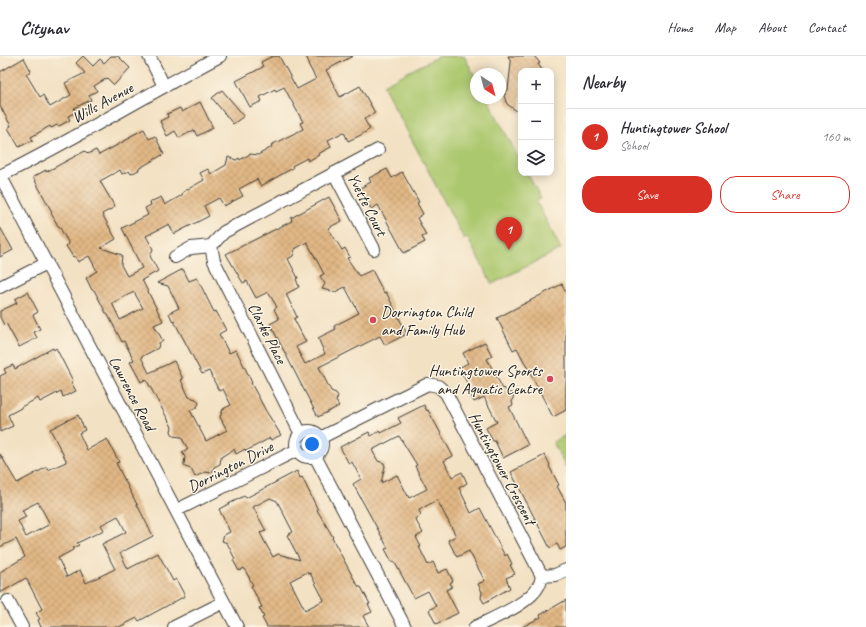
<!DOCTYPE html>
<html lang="en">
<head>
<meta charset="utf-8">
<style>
	body { margin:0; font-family:Caveat,sans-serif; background:#f2f2f3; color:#2b2b33 }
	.controls { position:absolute; right:12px; top:12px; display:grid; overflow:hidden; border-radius:8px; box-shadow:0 2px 10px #0003 }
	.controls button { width:36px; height:36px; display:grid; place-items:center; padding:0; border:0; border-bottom:1px solid #e1e1e2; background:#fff; color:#2b2b33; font:20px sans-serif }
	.compass { position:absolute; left:470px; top:12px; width:36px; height:36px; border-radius:50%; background:#fff; box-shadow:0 2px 10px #0003; rotate:144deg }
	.you { position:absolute; left:312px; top:388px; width:14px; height:14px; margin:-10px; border:3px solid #fff; border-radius:50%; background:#1a73e8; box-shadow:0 0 0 6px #1a73e833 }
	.badge { display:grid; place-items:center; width:26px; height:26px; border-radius:50%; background:#d93025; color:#fff; font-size:13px; font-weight:700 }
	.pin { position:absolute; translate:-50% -33px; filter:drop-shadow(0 1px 2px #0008) }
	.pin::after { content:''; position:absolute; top:21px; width:14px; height:12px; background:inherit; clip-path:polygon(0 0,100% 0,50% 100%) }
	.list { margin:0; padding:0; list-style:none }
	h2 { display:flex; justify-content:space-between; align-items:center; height:52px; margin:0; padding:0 16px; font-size:17px }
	h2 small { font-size:13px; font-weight:400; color:#7c7c81 }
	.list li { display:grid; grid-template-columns:26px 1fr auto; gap:12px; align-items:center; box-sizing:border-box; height:56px; padding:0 16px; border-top:1px solid #e1e1e2 }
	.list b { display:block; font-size:15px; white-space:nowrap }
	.list p { margin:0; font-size:13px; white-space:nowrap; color:#7c7c81 }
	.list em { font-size:13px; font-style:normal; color:#7c7c81 }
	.actions { display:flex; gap:8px; padding:12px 16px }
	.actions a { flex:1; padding:9px 0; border:1px solid #d93025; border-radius:16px; text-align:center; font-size:14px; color:#d93025 }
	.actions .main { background:#d93025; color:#fff }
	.icon { flex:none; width:22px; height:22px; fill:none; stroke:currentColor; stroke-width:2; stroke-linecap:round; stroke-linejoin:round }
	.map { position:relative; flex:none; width:566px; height:571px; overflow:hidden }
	header { display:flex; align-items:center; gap:24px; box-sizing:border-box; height:56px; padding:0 20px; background:#fff; border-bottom:1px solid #e1e1e2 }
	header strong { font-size:19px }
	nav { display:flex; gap:22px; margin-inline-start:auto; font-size:14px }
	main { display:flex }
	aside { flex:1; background:#fff }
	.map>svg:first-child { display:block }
	.garden { fill:#acc86e; stroke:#647245 }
	.building { fill:url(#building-cross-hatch); fill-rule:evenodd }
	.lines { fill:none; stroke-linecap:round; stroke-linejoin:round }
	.minor-casing { stroke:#3c3a35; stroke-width:14 }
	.minor { stroke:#fff; stroke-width:12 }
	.poi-dot { fill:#d1495b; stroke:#fcf5e5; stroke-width:1.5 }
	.labels { text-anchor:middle; stroke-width:3; stroke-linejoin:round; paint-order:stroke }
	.street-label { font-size:16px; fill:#1c1c1c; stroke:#fcf5e5 }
	.poi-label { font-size:16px; fill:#1c1c1c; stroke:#fcf5e5; text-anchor:start }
</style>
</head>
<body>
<header>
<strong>Citynav</strong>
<nav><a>Home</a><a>Map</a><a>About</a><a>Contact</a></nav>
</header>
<main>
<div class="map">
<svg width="566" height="571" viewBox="0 0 566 571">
	<defs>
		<pattern id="building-cross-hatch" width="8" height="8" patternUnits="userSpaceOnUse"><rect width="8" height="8" fill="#e1b785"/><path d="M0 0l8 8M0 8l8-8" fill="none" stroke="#c09d72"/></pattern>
	</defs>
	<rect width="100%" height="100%" fill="#fcf5e5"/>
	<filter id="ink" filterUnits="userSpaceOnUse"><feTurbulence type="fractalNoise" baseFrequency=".025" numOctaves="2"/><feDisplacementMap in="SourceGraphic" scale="8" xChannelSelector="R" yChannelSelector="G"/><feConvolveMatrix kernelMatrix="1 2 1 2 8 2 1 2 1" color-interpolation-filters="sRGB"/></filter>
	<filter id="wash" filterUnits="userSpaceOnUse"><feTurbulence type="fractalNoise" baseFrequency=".012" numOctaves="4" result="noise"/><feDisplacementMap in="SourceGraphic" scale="16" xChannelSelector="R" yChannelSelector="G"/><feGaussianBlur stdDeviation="0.9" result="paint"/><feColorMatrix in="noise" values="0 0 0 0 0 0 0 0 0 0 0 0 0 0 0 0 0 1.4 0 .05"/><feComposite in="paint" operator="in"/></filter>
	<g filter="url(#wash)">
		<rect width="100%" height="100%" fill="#f3e1c3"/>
		<path class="garden" d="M439 0H464L476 22V42H487L521 106V117H527L541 142 536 145 561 193 492 228 467 181 464 183 383 29Z
			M566 379V412L553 386Z"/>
		<g id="blocks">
			<path class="building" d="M83 0 93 10 100 3 104 7 111 0H118L130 12 114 29 107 22 94 30 97 35 89 39 91 44 74 52 76 56 68 60 70 64 59 70 57 69 51 72 50 70 31 81 33 84 19 91 8 72 11 70 0 50V16L24 2 31 15 26 18 40 41 43 39 50 51 71 39 65 27 85 17 76 7Z
				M273 0H279L297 33 316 23 308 8 309 7 306 0H353L326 14 340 41 360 30 375 57 364 63 370 73 359 80 348 85 344 76 328 84 331 91 318 98 319 99 308 105 307 102 292 110 293 112 261 130 257 123 239 133 243 140 224 150 219 142 204 150 209 160 174 178 169 168 146 180 153 193 150 200 158 215 142 224 163 265 154 269 163 285 159 287 158 292 141 301 149 317 174 305 183 323 181 324 189 341 196 343 199 347 197 351 190 354 206 385 227 374 220 361 223 353 231 349 223 333 219 335 209 315 202 318 174 265 173 266 169 257 179 252 168 230 157 227 183 213 189 225 197 222 214 256 216 255 226 274 219 278 229 297 236 294 249 320 252 327H251L266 355 281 379 271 384 270 382 246 395 245 393 236 398 234 393 221 401 220 408 214 411 212 417 205 416 195 421 191 413 185 411 184 408 185 401 182 396 188 393 181 381 173 380 171 375 172 371 154 338 146 323 141 326 136 317 130 306 134 304 124 285 122 286 107 257H106L94 234H92L86 222 97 215 89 200 78 206 75 200 73 201 66 190 69 188 59 170H58L51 157 52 156 33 121 46 114V116L85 95 88 98 96 94 99 99 130 82 129 81 144 73 149 83 155 80 164 98 138 113 139 114 131 118 129 115 122 118 120 114 100 125 115 151 102 158 116 183 101 192 122 199 121 209 127 220 142 212 122 172 148 159 145 152 151 149 150 146 161 141 165 149 182 139 183 136 204 124 200 117 208 113 211 118 226 109 228 101 236 104 239 102 240 104 250 98 258 99 272 91 271 89 303 73 300 67 303 66 284 31 276 35 275 33 260 41 262 45 250 51 236 25 263 11 261 6ZM134 236 143 252 120 264 112 247Z
				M508 0H534L540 7 538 8 543 15H521V58L507 48 504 40 508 34 511 7Z
				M222 34 244 60 233 68 212 42Z
				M200 46 213 72 197 80 194 74 179 82 175 75 167 80 160 65 168 61 167 58 180 52 182 56Z
				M387 113 392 122 402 116 419 146 417 147 423 158 417 162 426 179 422 181 425 186 404 197 378 149 371 153 360 132 371 126 369 122Z
				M329 141 342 165 328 172 342 194 345 192 350 201 347 202 359 220 372 214 384 237 386 236 407 278 385 289 380 280 319 311 331 335 336 337 338 340 336 345 339 350 318 361 270 268 279 263 274 253 277 251 268 236 256 242 247 225 243 227 226 198 292 165 291 162ZM307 186 324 218 320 220 325 228 322 233 335 236 345 231 359 257 334 270 336 273 318 282 325 298 305 308 296 291 306 286 294 263 297 261 286 238 299 231 296 223 298 222 288 203 293 200 295 193Z
				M0 171 13 194 0 201Z
				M562 228 566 237V354L553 361 517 292 513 294 497 262Z
				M28 236 38 256 33 259 40 273 34 276 37 282 19 291 6 267 4 269 0 261V255L17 247 15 243Z
				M485 286 492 300 487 303 503 333 504 332 507 336 514 338 512 346 513 349 509 351 528 389 503 402 495 385H493L486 372 497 366 484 341 474 346 469 336 471 334 459 312 468 307 463 297Z
				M53 292 54 294 56 292 73 325 71 326 76 335 63 341 61 335 40 346 38 342 21 351V352L8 359 13 370 0 376V320L6 317 4 313 13 309 15 313Z
				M424 349 427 355 428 354 453 400 444 405 452 421 462 416 467 427 459 432 471 457 480 452 505 500 507 498 512 508 510 509 515 518 506 522 510 532 484 547 481 542 482 536 478 528 485 525 469 495 457 501 448 484 456 480 437 444 419 454 421 459 415 463 423 477 416 481 421 491H419L428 509 433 506 438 517 447 513 453 525 450 527 452 531 446 534 458 557 436 568 429 554 436 550 428 535 414 542 394 505 392 506 385 493 388 492 353 428 361 423 352 406 349 408 340 391 369 376 371 380 380 375 381 377 401 367 398 362ZM399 380 417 409 415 410 427 433 409 442 397 419 381 427 385 410 384 407 378 405 372 394Z
				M78 359 85 374 79 377 87 394 107 383 119 406 116 407 153 480 120 497 128 513 158 497 173 525 176 523 185 540 139 565 137 562 119 571H41L38 564 40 563 36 557 42 553 26 522 0 537V516L25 501 16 483 0 491V398L17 427 47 411 48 414 66 406V404L50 373ZM38 446 50 468 26 481 18 465 26 461 22 454ZM118 460 126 476 102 488 115 513 86 527 80 514 67 521 58 502 73 494V492L79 489 77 487 104 474 101 469Z
				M545 399 550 409 549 410 559 429 557 430 566 447V491L560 494 557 488 550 492 511 416Z
				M297 415 300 422 302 421 318 454H317L333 481 332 482 354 523 359 531H361L370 548H368L372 556 363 560 369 571H267L262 562 264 561 259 552 262 551 251 530 253 529 244 512 239 515 233 504 235 503 227 487 222 485 224 479 230 476 219 453 244 440 246 442ZM270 442 277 445 293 476 287 479 300 504 278 498 273 501 260 477 266 475 253 451ZM307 516 308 518 310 517 324 544 305 554 290 525Z
				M566 544V571H522L541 561 540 559Z"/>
		</g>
	</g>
	<g filter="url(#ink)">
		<use href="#blocks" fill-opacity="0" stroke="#3c3a35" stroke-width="1"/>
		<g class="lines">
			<defs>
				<path id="minor" d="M149 0 164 30
					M334 117 374 193
					M0 119 237 571
					M0 120C75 83 146 39 220 0
					M175 201 191 192 211 190
					M0 231 47 207
					M296 388a13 13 0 1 1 26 0a13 13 0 1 1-26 0Z
					M301 378 214 205 211 190 224 176 378 94
					M320 382 428 328 438 330 446 337 542 520C541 523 541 527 539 529 530 548 493 562 475 571
					M315 400 405 571
					M177 454 297 394
					M542 520 555 519 566 514
					M8 545 22 571
					M174 571 224 546"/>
			</defs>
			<use href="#minor" class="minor-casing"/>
			<use href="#minor" class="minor"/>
		</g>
	</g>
	<g class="poi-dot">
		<circle cx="373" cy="264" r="4"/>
		<circle cx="550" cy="323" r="4"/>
	</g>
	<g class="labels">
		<g class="street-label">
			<text transform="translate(102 46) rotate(-29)" y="6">Wills Avenue</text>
			<text transform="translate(368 148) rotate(63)" y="6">Yvette Court</text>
			<text transform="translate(268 277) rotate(63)" y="6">Clarke Place</text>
			<text transform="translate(133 337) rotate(62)" y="6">Lawrence Road</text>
			<text transform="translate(230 410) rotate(-27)" y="6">Dorrington Drive</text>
			<text transform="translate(503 412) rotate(62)" y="6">Huntingtower Crescent</text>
		</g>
		<g class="poi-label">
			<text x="381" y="261">Dorrington Child<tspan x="381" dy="18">and Family Hub</tspan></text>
			<text x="542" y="320" text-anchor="end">Huntingtower Sports<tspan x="542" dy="18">and Aquatic Centre</tspan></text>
		</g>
	</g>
</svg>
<div class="controls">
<button>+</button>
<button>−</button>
<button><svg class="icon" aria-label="layers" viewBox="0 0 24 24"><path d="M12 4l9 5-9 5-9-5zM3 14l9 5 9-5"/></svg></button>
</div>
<svg class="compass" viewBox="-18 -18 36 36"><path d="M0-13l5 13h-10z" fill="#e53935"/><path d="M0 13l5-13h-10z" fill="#7c7c81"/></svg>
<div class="you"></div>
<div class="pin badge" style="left:509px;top:194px">1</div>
</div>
<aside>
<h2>Nearby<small></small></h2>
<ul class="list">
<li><span class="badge">1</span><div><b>Huntingtower School</b><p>School</p></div><em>160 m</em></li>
</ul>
<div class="actions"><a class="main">Save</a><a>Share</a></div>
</aside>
</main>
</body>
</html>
